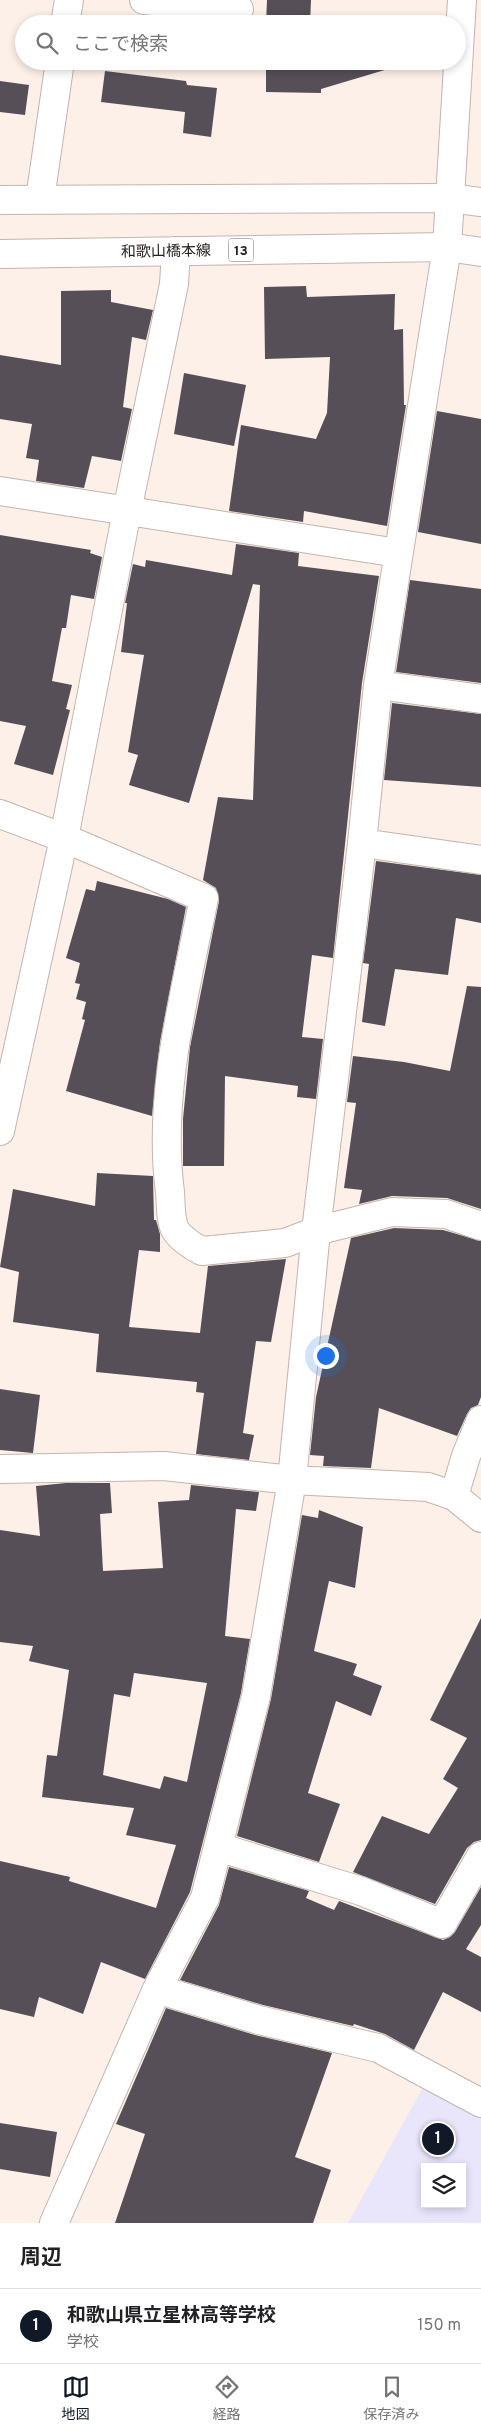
<!DOCTYPE html>
<html lang="ja">
<head>
<meta charset="utf-8">
<style>
	body { margin:0; font-family:Overpass,"Noto Sans JP",sans-serif; background:#f2f2f2; color:#202124 }
	.controls { position:absolute; right:15px; bottom:15px; display:grid; overflow:hidden; border-radius:0px; box-shadow:0 2px 8px #0003 }
	.controls button { width:45px; height:45px; display:grid; place-items:center; padding:0; border:0; border-bottom:1px solid #e0e0e0; background:#fff; color:#202124; font:25px sans-serif }
	.you { position:absolute; left:325px; top:1355px; width:18px; height:18px; margin:-12px; border:4px solid #fff; border-radius:50%; background:#1a73e8; box-shadow:0 0 0 8px #1a73e833 }
	.badge { display:grid; place-items:center; width:32px; height:32px; border-radius:50%; background:#111827; color:#fff; font-size:16px; font-weight:700 }
	.pin { position:absolute; translate:-50% -50%; border:2px solid #fff; box-shadow:0 1px 5px #0006 }
	.list { margin:0; padding:0; list-style:none }
	h2 { display:flex; justify-content:space-between; align-items:center; height:65px; margin:0; padding:0 20px; font-size:21px }
	h2 small { font-size:16px; font-weight:400; color:#757577 }
	.list li { display:grid; grid-template-columns:32px 1fr auto; gap:15px; align-items:center; box-sizing:border-box; height:75px; padding:0 20px; border-top:1px solid #e0e0e0 }
	.list b { display:block; font-size:19px; white-space:nowrap }
	.list p { margin:0; font-size:16px; white-space:nowrap; color:#757577 }
	.list em { font-size:16px; font-style:normal; color:#757577 }
	.icon { flex:none; width:28px; height:28px; fill:none; stroke:currentColor; stroke-width:2; stroke-linecap:round; stroke-linejoin:round }
	.map { position:relative; flex:none; width:481px; height:2223px; overflow:hidden }
	.search { position:absolute; background:#fff; box-shadow:0 2px 8px #0003; left:15px; right:15px; top:15px; height:55px; display:flex; align-items:center; gap:12px; box-sizing:border-box; padding:0 18px; border-radius:28px; color:#757577; font-size:19px }
	.sheet { height:140px; background:#fff }
	nav { display:flex; justify-content:space-around; align-items:center; box-sizing:border-box; height:70px; border-top:1px solid #e0e0e0; background:#fff; font-size:14px; color:#757577 }
	nav a { display:grid; justify-items:center; gap:2px }
	nav .on { color:#111827 }
	.map>svg:first-child { display:block }
	.education { fill:#e9e6fc; fill-rule:evenodd }
	.building { fill:#564f58; fill-rule:evenodd }
	.lines { fill:none; stroke-linecap:round; stroke-linejoin:round }
	.minor-casing { stroke:#c2b5ae; stroke-width:30 }
	.major-casing { stroke:#c2b5ae; stroke-width:30 }
	.minor { stroke:#fff; stroke-width:28 }
	.major { stroke:#fff; stroke-width:28 }
	.labels { text-anchor:middle; stroke-width:5; stroke-linejoin:round; paint-order:stroke }
	.shield { fill:#fff; stroke:#686563; stroke-width:1 }
	.shield-label { font-size:14px; font-weight:bold; fill:#282320 }
	.street-label { font-size:15px; fill:#282320; stroke:#fff }
</style>
</head>
<body>
<div class="map">
<svg width="481" height="2223" viewBox="0 0 481 2223">
	<rect width="100%" height="100%" fill="#fdf0e8"/>
	<path class="education" d="M426 2082 481 2110V2223H348ZM425 2167H462V2204H425Z"/>
	<path class="building" d="M267 0H311L310 24H266Z
		M266 61H387L388 69 321 89V93L266 92Z
		M105 71 186 81 187 85 217 88 211 137 183 133 185 112 101 102Z
		M0 81 29 85 25 115 0 112Z
		M306 286 307 297 395 294 394 330 403 329 404 405H406L387 526 304 511 303 522 229 511 241 425 316 439 327 413 330 357 265 359 264 287Z
		M111 290V302L153 310 146 340 132 337 123 407 132 409 121 461 92 456 84 488 36 481 39 460 26 458 32 424 0 419V355L61 365V291Z
		M184 373 246 385 234 446 174 434Z
		M437 411 481 419V544L418 532Z
		M0 535 91 550 90 553 102 557 94 599 71 595 66 628H62L52 681 72 685 66 709 70 710 53 775 14 764 26 726 0 721Z
		M236 544 299 553 298 566 379 576 362 683 333 958 312 955 302 1037 323 1039 316 1099 297 1097 298 1086 225 1076 224 1166H183V1119L190 1047 219 901 216 888 203 880 218 797 253 800 260 585 253 584 189 803 129 785 138 755 128 752 144 655 121 652 127 603H125L133 564 145 567 146 560 232 575Z
		M410 580 481 589V683L396 672Z
		M392 703 481 714V787L384 780Z
		M376 861 481 875V923L456 918 448 975 395 969 385 1026 362 1022 369 964 363 963Z
		M97 881 168 899 186 907 160 1042 152 1116 66 1091 85 1020 82 1019 86 1002 76 999 80 984 75 983 80 963 66 958 86 889 95 891Z
		M467 986 481 987V1209L447 1198 392 1196 359 1204 362 1190 344 1188 356 1103 347 1102 353 1056 404 1062 450 1071Z
		M97 1173 153 1176 154 1220H156L160 1234V1252L139 1250 129 1327 200 1333 208 1266 286 1259 271 1342 256 1341 243 1433 254 1435 249 1460 196 1454 204 1393 196 1392 197 1382 96 1372 99 1334 13 1322 19 1272 0 1267 13 1189 95 1206Z
		M394 1228 443 1230 481 1241V1397L478 1405 471 1408 467 1414 457 1436 379 1408 371 1468 323 1466 324 1456 310 1455 316 1397 351 1238Z
		M0 1389 40 1395 33 1453 0 1450Z
		M66 1483H110L112 1513 100 1514 103 1571 163 1568 158 1502 189 1500 191 1485 259 1492 256 1511 236 1509 225 1636 250 1639 241 1693 190 1892 145 1979 101 1962 83 2014 39 1997 34 2017 0 2009V1861L70 1877 69 1881 156 1908 176 1845 126 1835 134 1808 42 1797 47 1755 57 1756 69 1670 29 1661 33 1646 0 1642V1530L40 1536 36 1486ZM134 1673 207 1683 187 1782 164 1776 160 1789 103 1775 114 1694 130 1697Z
		M319 1510 363 1527 355 1588 329 1581 314 1651 357 1664 353 1675 382 1686 371 1716 336 1701 308 1793 340 1804 319 1862 237 1836 271 1699 302 1515 318 1518Z
		M481 1618V1840L474 1842 467 1848 435 1904 353 1872 382 1816 429 1834 458 1788 443 1779 467 1738 430 1720Z
		M229 1867 309 1891 306 1898 334 1910 339 1901 443 1940 450 1937 455 1932 481 1887V1925L466 1949 481 1957V2012L443 1992 414 2050 385 2034 354 2024 353 2026 263 2005 180 1980 219 1905Z
		M166 2008 255 2035 332 2053 295 2157 331 2170 313 2223H115L145 2134 116 2124Z
		M0 2123 57 2132 50 2177 0 2169Z"/>
	<g class="lines">
		<defs>
			<path id="minor" d="M144 0 239 9
				M65 24 69 0
				M40 199 60 61
				M0 491 398 553
				M378 685 481 699
				M0 814 64 838 204 898C185 993 157 1095 170 1192 171 1203 170 1216 174 1227 177 1236 193 1247 202 1251L285 1243 316 1231 392 1212 446 1214 481 1226
				M362 843 481 860
				M0 1131 64 838 127 511 174 284 176 251
				M0 1469 164 1466 292 1480 428 1487 454 1496 481 1518
				M454 1496 466 1456 481 1420
				M218 1847 361 1891 442 1924 481 1856
				M157 1989 259 2020 378 2048 481 2103
				M54 2223 157 1989 205 1898 256 1696 292 1480 316 1231 362 843 378 685 447 247 462 0"/>
			<path id="major" d="M0 200 450 198 481 202
				M0 254 447 247 481 252"/>
		</defs>
		<use href="#minor" class="minor-casing"/>
		<use href="#major" class="major-casing"/>
		<use href="#minor" class="minor"/>
		<use href="#major" class="major"/>
	</g>
	<g class="labels">
		<rect class="shield" x="228.5" y="238.5" width="25" height="23" rx="4"/>
		<g class="shield-label">
			<text x="241" y="255">13</text>
		</g>
		<g class="street-label">
			<text transform="translate(166 251) rotate(-1)" y="5">和歌山橋本線</text>
		</g>
	</g>
</svg>
<div class="controls">
<button><svg class="icon" aria-label="layers" viewBox="0 0 24 24"><path d="M12 4l9 5-9 5-9-5zM3 14l9 5 9-5"/></svg></button>
</div>
<div class="you"></div>
<div class="pin badge" style="left:438px;top:2139px">1</div>
<div class="search"><svg class="icon" aria-label="search" viewBox="0 0 24 24"><circle cx="10" cy="10" r="6"/><path d="M15 15l6 6"/></svg>ここで検索</div>
</div>
<section class="sheet">
<h2>周辺<small></small></h2>
<ul class="list">
<li><span class="badge">1</span><div><b>和歌山県立星林高等学校</b><p>学校</p></div><em>150 m</em></li>
</ul>
</section>
<nav>
<a class="on"><svg class="icon" aria-label="map" viewBox="0 0 24 24"><path d="M3 6l6-2 6 2 6-2v14l-6 2-6-2-6 2zM9 4v14M15 6v14"/></svg>地図</a>
<a><svg class="icon" aria-label="directions" viewBox="0 0 24 24"><path d="M12 3l9 9-9 9-9-9zM9 14v-3h6M13 9l2 2-2 2"/></svg>経路</a>
<a><svg class="icon" aria-label="saved" viewBox="0 0 24 24"><path d="M7 4h10v16l-5-4-5 4z"/></svg>保存済み</a>
</nav>
</body>
</html>
